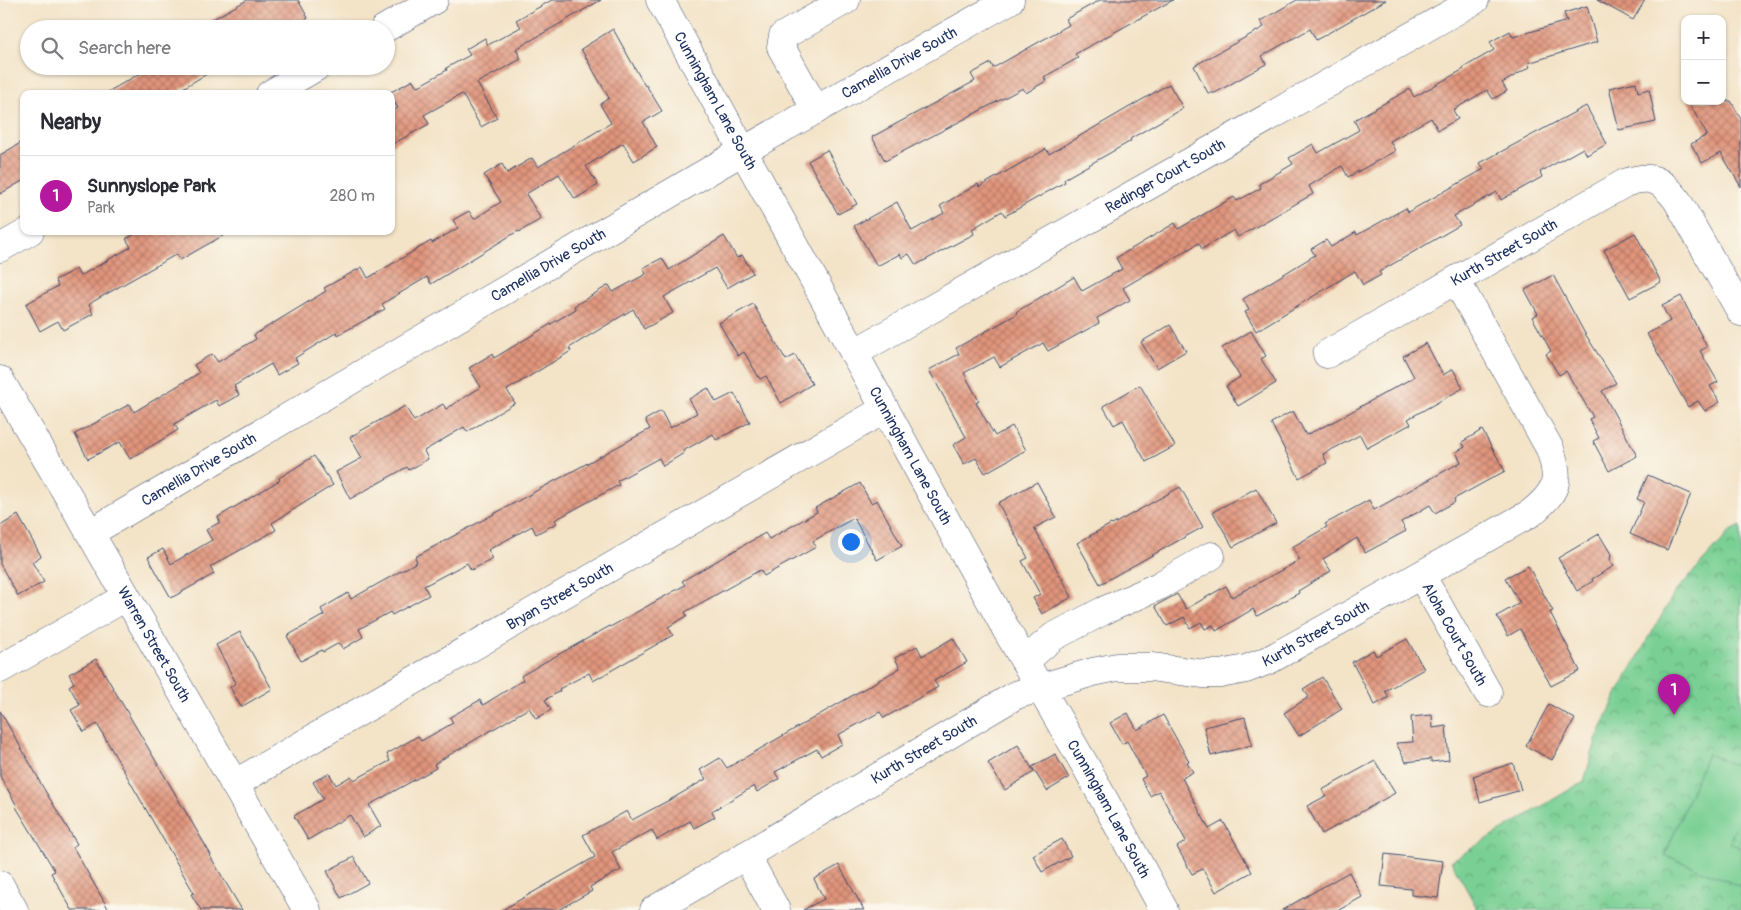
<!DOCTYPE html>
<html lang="en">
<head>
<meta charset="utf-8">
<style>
	body { margin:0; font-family:Pangolin,sans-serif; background:#f7f7f7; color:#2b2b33 }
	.controls { position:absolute; right:15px; top:15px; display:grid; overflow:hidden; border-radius:10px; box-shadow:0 1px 4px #0004 }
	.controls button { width:45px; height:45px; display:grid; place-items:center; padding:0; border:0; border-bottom:1px solid #e1e1e2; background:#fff; color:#2b2b33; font:25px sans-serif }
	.you { position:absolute; left:850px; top:541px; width:18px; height:18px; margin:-12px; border:4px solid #fff; border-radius:50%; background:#1a73e8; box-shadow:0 0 0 8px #1a73e833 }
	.badge { display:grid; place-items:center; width:32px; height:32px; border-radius:50%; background:#b5179e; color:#fff; font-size:16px; font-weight:700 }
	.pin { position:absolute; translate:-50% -41px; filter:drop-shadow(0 1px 2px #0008) }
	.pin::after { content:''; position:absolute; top:26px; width:18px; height:15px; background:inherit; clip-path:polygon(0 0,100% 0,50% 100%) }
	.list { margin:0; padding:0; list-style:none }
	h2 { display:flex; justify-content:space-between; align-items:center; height:65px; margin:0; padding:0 20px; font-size:21px }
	h2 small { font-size:16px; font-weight:400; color:#7c7c81 }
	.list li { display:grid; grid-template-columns:32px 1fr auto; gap:15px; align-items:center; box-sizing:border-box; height:80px; padding:0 20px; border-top:1px solid #e1e1e2 }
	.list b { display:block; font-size:19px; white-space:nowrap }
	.list p { margin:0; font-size:16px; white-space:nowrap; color:#7c7c81 }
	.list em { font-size:16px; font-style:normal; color:#7c7c81 }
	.icon { flex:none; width:28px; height:28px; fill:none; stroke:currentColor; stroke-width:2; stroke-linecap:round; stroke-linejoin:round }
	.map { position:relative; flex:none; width:1741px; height:910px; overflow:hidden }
	.search { position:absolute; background:#fff; box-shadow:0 1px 4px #0004; left:20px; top:20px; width:375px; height:55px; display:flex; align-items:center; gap:12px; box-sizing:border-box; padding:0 18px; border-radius:28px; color:#7c7c81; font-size:19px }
	.panel { position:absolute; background:#fff; box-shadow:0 1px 4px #0004; left:20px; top:90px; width:375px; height:145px; border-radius:10px }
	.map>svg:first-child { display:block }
	.park { fill:url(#park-crowns); stroke:#4a8079 }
	.garden { fill:#7ad094; stroke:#4a8079 }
	.building { fill:url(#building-cross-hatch) }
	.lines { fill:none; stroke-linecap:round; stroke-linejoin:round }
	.minor-casing { stroke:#3b4a6e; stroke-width:29 }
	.minor { stroke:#fff; stroke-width:28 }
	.labels { text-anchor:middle; stroke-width:5; stroke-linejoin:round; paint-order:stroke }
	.street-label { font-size:15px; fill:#1b2f5e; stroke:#fbf7ec }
</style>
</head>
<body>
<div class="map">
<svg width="1741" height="910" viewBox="0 0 1741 910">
	<defs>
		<pattern id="park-crowns" width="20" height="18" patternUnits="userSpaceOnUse" patternTransform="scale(1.25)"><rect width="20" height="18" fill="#7ad094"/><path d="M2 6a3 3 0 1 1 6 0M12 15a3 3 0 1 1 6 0" fill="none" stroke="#63a97c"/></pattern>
		<pattern id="building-cross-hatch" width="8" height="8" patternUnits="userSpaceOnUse" patternTransform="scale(1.25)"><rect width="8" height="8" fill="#e1957c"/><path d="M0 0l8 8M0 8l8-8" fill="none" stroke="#b67a69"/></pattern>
	</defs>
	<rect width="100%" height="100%" fill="#fbf7ec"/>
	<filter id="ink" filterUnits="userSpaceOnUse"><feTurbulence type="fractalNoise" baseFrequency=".02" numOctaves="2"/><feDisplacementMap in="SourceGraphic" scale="10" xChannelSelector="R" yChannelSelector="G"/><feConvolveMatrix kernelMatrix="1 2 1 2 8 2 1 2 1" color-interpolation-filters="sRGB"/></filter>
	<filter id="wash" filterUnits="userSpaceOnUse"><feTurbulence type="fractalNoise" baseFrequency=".0096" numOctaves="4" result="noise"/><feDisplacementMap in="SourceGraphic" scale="20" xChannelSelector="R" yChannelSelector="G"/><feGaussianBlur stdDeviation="1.12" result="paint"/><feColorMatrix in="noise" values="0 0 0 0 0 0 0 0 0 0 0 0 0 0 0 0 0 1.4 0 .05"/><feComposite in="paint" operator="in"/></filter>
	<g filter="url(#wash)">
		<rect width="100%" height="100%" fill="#f3e3c7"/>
		<path class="park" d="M1741 526V910H1478L1451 861 1584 781 1597 738 1618 692 1675 592 1731 531Z"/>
		<path class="garden" d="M1707 754 1741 768V813L1729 843 1741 848V882L1739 886 1665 855Z"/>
		<g id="blocks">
			<path class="building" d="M247 0H298L308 18 289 29H286L281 20 265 29H195Z
				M552 0H601L516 49 521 59 477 83 497 118 481 127 462 94 424 115 429 124 391 145V112L398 108 389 93 413 80 417 87 447 70 446 68 470 55 466 49 485 38 488 45 521 27 516 20Z
				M1100 0H1173L1075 54 1078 58 1044 77 1046 81 1026 93 1023 88 885 161 872 137 975 81 971 74 991 63 993 68 1069 25 1066 19Z
				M1297 0H1386L1316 40 1310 29 1262 56 1266 64 1215 93H1208L1194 66 1264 27 1260 21Z
				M1597 0H1645L1633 20Z
				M1587 6 1597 42 1528 63 1530 67 1502 83 1507 91 1493 99 1487 90 1453 110 1458 119 1438 130 1431 118 1390 141 1395 151 1348 177 1342 166 1309 186 1313 194 1238 237 1234 230 1202 249 1199 243 1123 288 1130 300 1097 318 1099 323 1048 351 1043 343 1000 367 994 357 964 373 979 401 976 403 995 436 1012 426 1026 450 985 473 976 458 964 464 953 445 966 437 929 370 959 354 956 348 1017 314 1016 312 1074 277 1082 291 1122 269 1116 258 1175 223 1178 229 1234 197 1237 201 1261 188 1259 184 1293 164 1289 158 1313 144 1318 153 1359 130 1354 120 1410 89 1414 97 1464 69 1463 68 1494 50 1490 42 1510 31 1513 37 1567 21 1564 13Z
				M613 29 645 86 646 85 662 111 643 122 657 147 634 161 623 143 586 166 598 185 575 199 559 174 526 194 541 219 519 232 518 231 431 284 427 277 382 304 385 309 338 335 337 332 295 358 298 363 277 375 271 364 234 386 239 395 219 406 216 400 174 424 178 430 130 459 120 442 88 459 75 434 130 404 134 412 199 373 194 365 212 354 218 362 256 339 254 335 326 291 324 288 362 267 368 278 431 241 432 243 458 228 453 220 469 211 474 219 501 202 484 175 502 164 507 173 532 158 538 167 611 123 600 104 609 98 581 49Z
				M153 66H220L173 94H104Z
				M1636 82 1638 92 1649 89 1656 122 1619 130 1609 88Z
				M1169 84 1183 108 1130 139 1131 141 1064 179 1065 182 1005 216 1002 211 972 229 974 234 916 265 909 254 902 258 900 254 877 266 854 226 897 202 912 231 944 213 940 206 978 184 979 187 1046 149 1049 154Z
				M1688 101H1731L1741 119V187L1721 153 1702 163 1691 144 1707 135Z
				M1586 106 1607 144 1587 155 1583 148 1540 172 1542 177 1501 200 1497 192 1454 216 1460 225 1379 272 1381 275 1363 285 1355 271 1256 331 1245 312 1249 310 1243 299 1315 255 1311 249 1326 240 1331 247 1356 232 1357 235 1406 208 1408 212 1484 169 1480 163Z
				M24 141V180L0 194V155Z
				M827 150 857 204 838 214 808 161Z
				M140 231H231L180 260 177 254 94 301 89 305 93 314 63 330 58 321 40 331 26 304 58 286 55 280 76 269 80 276 131 247 126 239Z
				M1635 233 1661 282 1630 298 1604 250Z
				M724 236 737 258 742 255 753 273 727 288 715 268 664 297 673 313 644 329 633 309 569 348 571 351 507 390 515 403 467 432 464 427 424 451 428 459 409 470 407 467 350 499 336 472 362 458 350 437 405 406 414 421 443 404 446 409 481 387 469 368 492 354 494 358 576 309 574 306 609 285 613 292 646 274 643 268 662 258 669 270Z
				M1553 275 1584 332 1616 383 1602 391 1637 456 1609 471 1593 441 1599 438 1589 419 1593 417 1566 371 1559 375 1546 354 1551 351 1532 317 1538 314 1525 290Z
				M1681 296 1707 347 1700 351 1718 382 1710 386 1720 402 1705 411 1698 401 1688 407 1647 334 1670 321 1662 306Z
				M753 304 786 360 795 355 812 384 781 403 766 376 760 379 744 352 738 356 719 323Z
				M1170 325 1186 351 1157 368 1141 342Z
				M1251 331 1266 356 1261 359 1276 383 1238 406 1226 386 1240 377 1222 348Z
				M1426 343 1443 375 1453 369 1463 388 1408 419 1411 424 1367 448 1360 435 1323 454 1327 463 1299 478 1271 423 1293 411 1306 435 1331 423 1414 377 1403 356Z
				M1140 385 1175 446 1146 462 1123 420 1114 425 1103 406Z
				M708 388 716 402 734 393 750 422 716 440 713 434 683 451 684 453 663 466 659 458 617 481 619 485 555 520 557 523 536 534 532 526 488 550 493 559 471 570 467 563 424 586 429 595 392 615 390 612 359 629 363 637 343 649 339 643 323 652 322 650 301 661 287 636 324 615 321 609 348 593 351 599 417 562 415 557 650 429 645 420 661 411 670 428 697 413 689 399Z
				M1482 430 1505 471 1454 499 1455 502 1435 513 1430 505 1401 522 1406 531 1365 553 1357 538 1323 559 1331 571 1298 591 1299 593 1257 616 1253 609 1216 631 1213 625 1205 629 1201 622 1190 628 1184 617 1167 626 1155 606 1177 594 1186 609 1226 586 1232 597 1300 560 1292 547 1327 527 1325 524 1369 500 1374 510 1461 462 1456 452 1465 447 1462 442Z
				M314 456 333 485 272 523 276 530 210 567 214 574 171 598 148 557 163 549 171 564 212 540 206 530 220 522 218 517 280 480 279 478Z
				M1648 475 1691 494 1667 550 1630 534 1644 502 1637 499Z
				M1037 482 1056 517 1034 528 1072 597 1042 614 1033 598 1040 594 1022 561 1028 558 998 503Z
				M860 483 871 503 877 500 902 546 877 560 854 518 813 541 816 547 764 576 760 570 685 612 687 616 668 627 673 635 593 681 589 673 559 689 560 691 545 700 551 710 536 719 529 708 434 764 436 768 369 805 381 826 363 837 350 815 308 840 294 816 323 799 313 782 329 773 336 785 351 776 354 780 390 761 387 754 418 736 421 741 453 723 450 717 480 700 483 705 523 680 521 676 543 663 610 626V627L685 585 682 581 765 533 769 539 817 512 815 508Z
				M1180 487 1203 527 1100 584 1077 543 1111 524 1112 525Z
				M1256 488 1276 523 1233 547 1213 512Z
				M18 515 41 556 32 562 44 582 18 596 0 564V526Z
				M1599 534 1611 554 1610 561 1614 566 1592 579 1593 581 1577 591 1558 558Z
				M1528 566 1553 611 1550 612 1580 671 1551 686 1520 629 1508 636 1497 616 1520 603 1505 578Z
				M240 632 272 689 241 707 230 687 236 683 216 645Z
				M953 638 967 662 934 681 938 687 884 718 880 712 838 735 842 744 821 756 817 749 775 772 779 779 757 792 754 786 712 811 715 817 694 828 690 821 657 840 652 830 612 852 621 870 590 887 592 891 558 910H502L595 857 583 835 627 811 632 820 675 797 706 779 700 770 720 758 727 768 900 668 895 658 917 646 922 656Z
				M1407 639 1424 669 1385 691 1389 697 1375 705 1352 662 1373 650 1376 656Z
				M96 659 211 855 210 856 242 910H201L191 894 194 893 97 724 84 732 71 710 80 705 69 686 74 683 69 674Z
				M1322 677 1342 709 1299 736 1284 713 1309 697 1303 689Z
				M1549 704 1575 719 1552 760 1526 746Z
				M0 711 39 779H38L77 844 73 847 109 910H72L51 873 55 871 16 807 17 806 0 776Z
				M1128 713 1137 730 1163 715 1189 761 1187 762 1193 772 1182 778 1209 829 1223 821 1252 872 1216 892 1203 869 1192 874 1177 847 1186 841 1159 791 1150 796 1141 779 1146 776 1127 741 1122 744 1110 723Z
				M1432 715 1433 728 1446 726 1449 760 1431 762V759L1406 762 1396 743 1413 742 1411 717Z
				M1245 717 1252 745 1211 756 1204 727Z
				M1018 745 1034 772 1005 790 988 763Z
				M1055 754 1069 778 1047 791 1032 767Z
				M1375 761 1395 793 1322 834 1307 806 1326 796 1322 790Z
				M1513 763 1521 790 1480 802 1473 776Z
				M1062 839 1071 856 1042 872 1033 855Z
				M1385 854 1443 861 1438 898 1411 895V889L1381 886Z
				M354 857 368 883 341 898 327 871Z
				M839 865 864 910H803L824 899 814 879Z
				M1349 872 1362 897 1339 910H1282Z"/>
		</g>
	</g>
	<g filter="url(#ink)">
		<use href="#blocks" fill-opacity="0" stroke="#3b4a6e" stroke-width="1"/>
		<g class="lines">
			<defs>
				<g id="minor">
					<path id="s1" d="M660 0 1007 631 1089 772 1164 910"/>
					<path d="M384 29 434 0"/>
					<path d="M270 94 318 66"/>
					<path d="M816 110 781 47 783 36 846 0"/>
					<path d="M0 248 30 231"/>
					<path id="s2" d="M854 353 1475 0"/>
					<path id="s3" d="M1327 354 1625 183C1651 174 1661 179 1677 200L1741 312"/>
					<path id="s4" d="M0 380 90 533 307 910"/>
					<path id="s5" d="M90 533 743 151 1010 0"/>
					<path id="s6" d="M1421 575 1488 693"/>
					<path d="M1025 661 1053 637 1103 611 1159 586 1211 556"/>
					<path d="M0 669 126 597"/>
					<path id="s7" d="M234 784 885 409"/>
					<path d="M746 855 776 910"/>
					<path d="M0 885 14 910"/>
					<path id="s8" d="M654 910 1016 695 1093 672 1117 667H1151L1204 674H1220L1246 669 1269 660 1531 513C1557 491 1561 482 1550 449L1456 280"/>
				</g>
			</defs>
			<use href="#minor" class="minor-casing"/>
			<use href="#minor" class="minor"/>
		</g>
	</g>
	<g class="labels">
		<g class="street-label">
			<text dy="5" stroke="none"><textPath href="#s5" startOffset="936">Camellia Drive South</textPath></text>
			<text dy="5" stroke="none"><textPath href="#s1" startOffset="115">Cunningham Lane South</textPath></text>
			<text dy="5" stroke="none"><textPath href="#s2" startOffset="358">Redinger Court South</textPath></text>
			<text dy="5" stroke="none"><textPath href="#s3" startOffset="204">Kurth Street South</textPath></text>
			<text dy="5" stroke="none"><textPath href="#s5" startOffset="531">Camellia Drive South</textPath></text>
			<text dy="5" stroke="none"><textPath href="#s1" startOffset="520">Cunningham Lane South</textPath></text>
			<text dy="5" stroke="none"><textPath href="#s5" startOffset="126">Camellia Drive South</textPath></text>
			<text dy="5" stroke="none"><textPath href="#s7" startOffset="376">Bryan Street South</textPath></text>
			<text dy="5" stroke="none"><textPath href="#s8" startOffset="734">Kurth Street South</textPath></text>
			<text dy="5" stroke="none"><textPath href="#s6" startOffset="68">Aloha Court South</textPath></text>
			<text dy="5" stroke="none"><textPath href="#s4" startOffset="306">Warren Street South</textPath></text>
			<text dy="5" stroke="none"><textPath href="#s8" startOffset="314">Kurth Street South</textPath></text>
			<text dy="5" stroke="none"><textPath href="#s1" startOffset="925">Cunningham Lane South</textPath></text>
		</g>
	</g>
</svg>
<div class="controls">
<button>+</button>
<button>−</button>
</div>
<div class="you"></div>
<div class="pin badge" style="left:1674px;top:715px">1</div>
<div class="search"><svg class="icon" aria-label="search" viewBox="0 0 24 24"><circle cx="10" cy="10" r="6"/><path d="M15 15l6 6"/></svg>Search here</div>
<section class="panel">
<h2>Nearby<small></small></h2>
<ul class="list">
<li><span class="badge">1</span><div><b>Sunnyslope Park</b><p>Park</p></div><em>280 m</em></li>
</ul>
</section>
</div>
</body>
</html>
